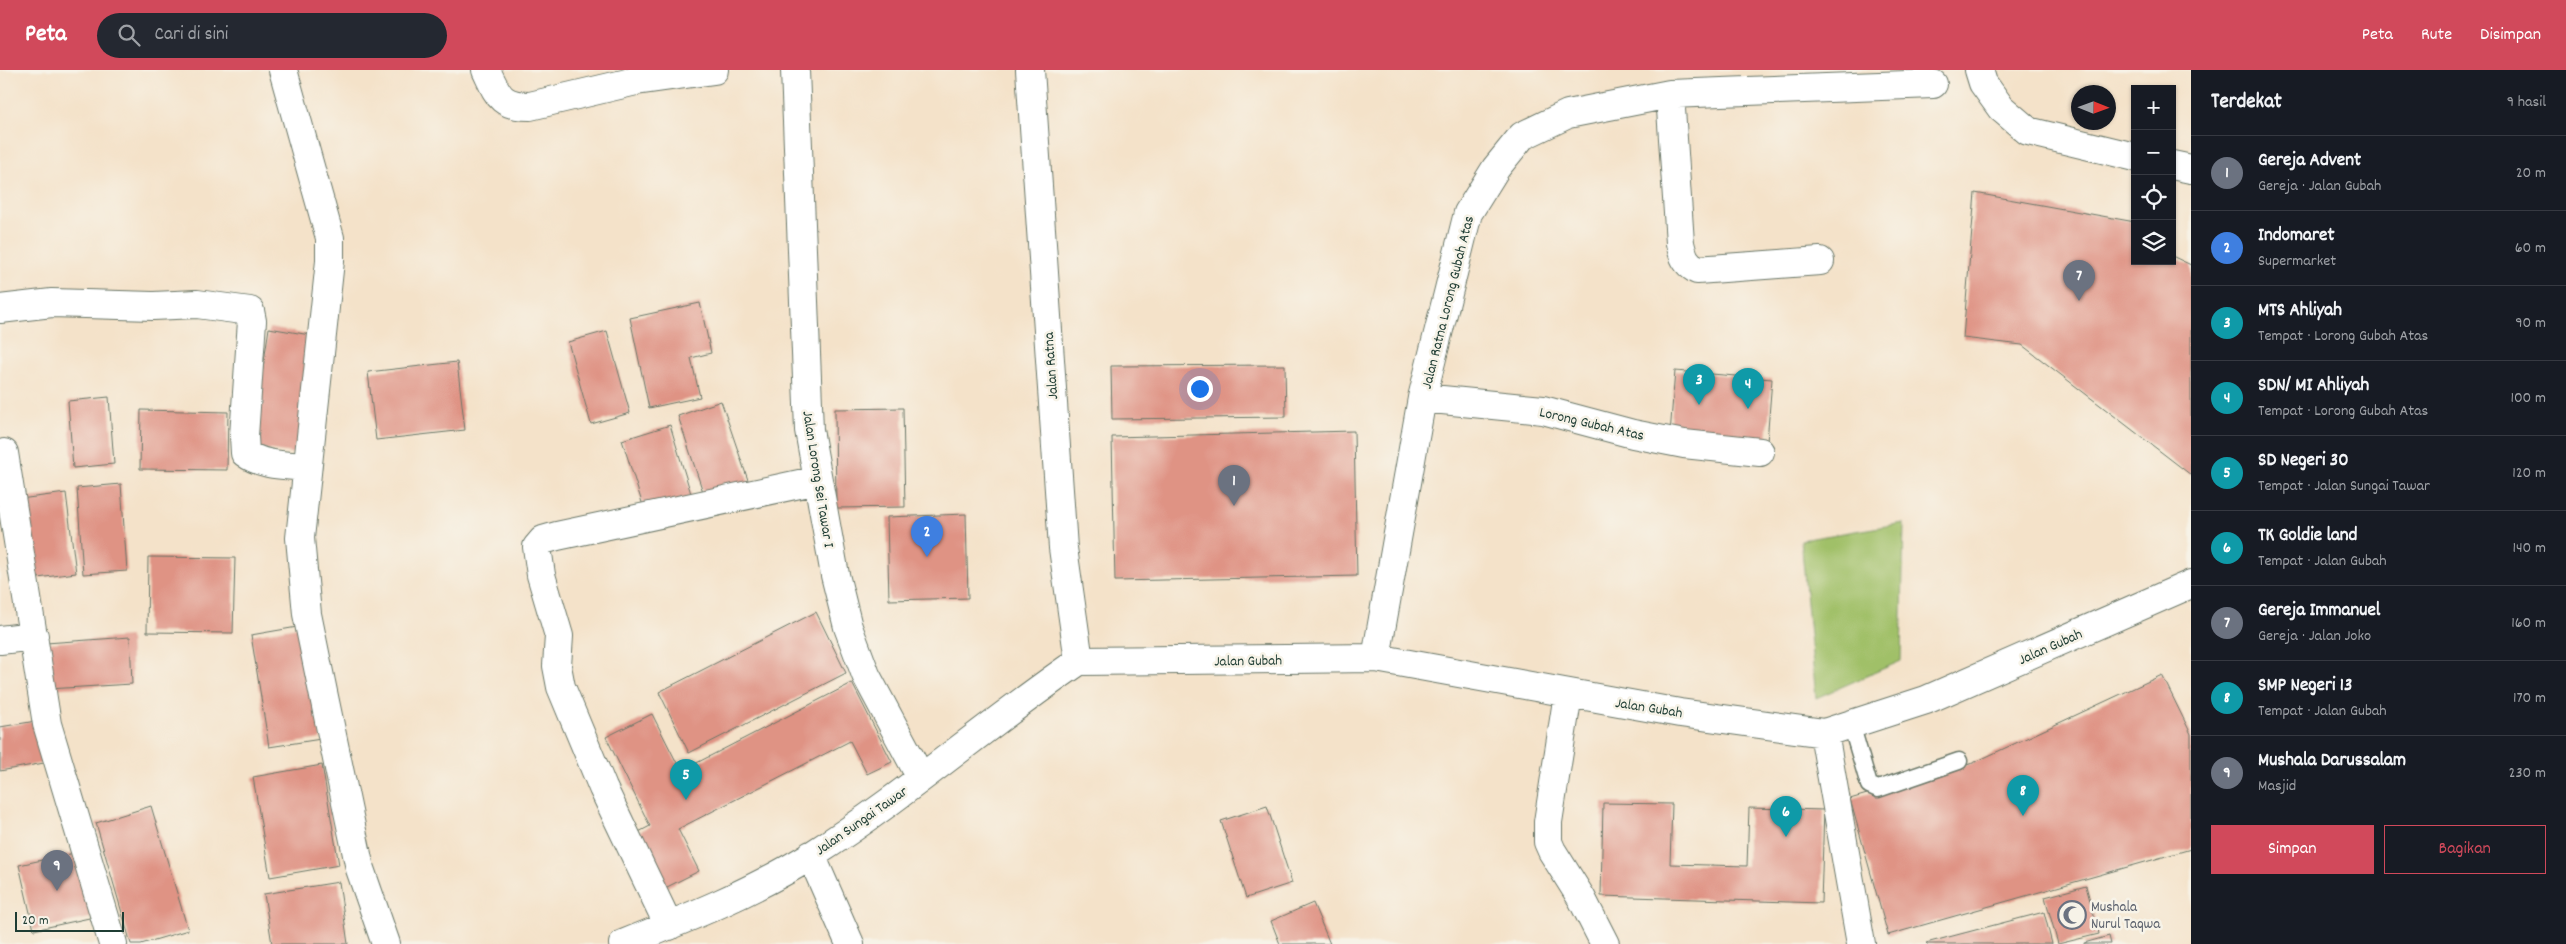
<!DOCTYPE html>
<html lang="id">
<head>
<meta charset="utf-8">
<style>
	body { margin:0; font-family:Dekko,sans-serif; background:#242831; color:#f1f3f6 }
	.controls { position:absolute; right:15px; top:15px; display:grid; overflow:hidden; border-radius:0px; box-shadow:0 1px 4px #0004 }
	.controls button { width:45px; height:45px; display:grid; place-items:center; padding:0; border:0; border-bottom:1px solid #363941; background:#171b24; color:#f1f3f6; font:25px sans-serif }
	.compass { position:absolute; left:2071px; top:15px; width:45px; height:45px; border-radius:50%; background:#171b24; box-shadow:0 1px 4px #0004; rotate:91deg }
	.scale { position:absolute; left:15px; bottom:12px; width:109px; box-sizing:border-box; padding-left:5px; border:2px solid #1f3d34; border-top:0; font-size:14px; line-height:18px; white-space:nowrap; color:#1f3d34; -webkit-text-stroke:4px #f7f3e8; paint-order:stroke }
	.you { position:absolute; left:1199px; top:318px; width:18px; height:18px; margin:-12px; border:4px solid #fff; border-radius:50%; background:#1a73e8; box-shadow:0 0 0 8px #1a73e833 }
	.badge { display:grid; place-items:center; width:32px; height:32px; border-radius:50%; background:#d1495b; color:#fff; font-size:16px; font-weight:700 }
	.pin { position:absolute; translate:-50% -41px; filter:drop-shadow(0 1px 2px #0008) }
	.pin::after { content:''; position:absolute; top:26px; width:18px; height:15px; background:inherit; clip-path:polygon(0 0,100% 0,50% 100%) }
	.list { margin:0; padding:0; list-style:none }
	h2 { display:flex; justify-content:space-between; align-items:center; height:65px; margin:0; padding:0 20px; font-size:21px }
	h2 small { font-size:16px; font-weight:400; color:#9ea1a6 }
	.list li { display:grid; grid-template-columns:32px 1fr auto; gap:15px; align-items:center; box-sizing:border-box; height:75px; padding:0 20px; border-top:1px solid #363941 }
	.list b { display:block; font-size:19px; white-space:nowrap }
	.list p { margin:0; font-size:16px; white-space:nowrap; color:#9ea1a6 }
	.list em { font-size:16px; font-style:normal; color:#9ea1a6 }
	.actions { display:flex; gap:10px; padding:15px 20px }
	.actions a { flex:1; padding:11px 0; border:1px solid #d1495b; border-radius:0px; text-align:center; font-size:18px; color:#d1495b }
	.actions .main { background:#d1495b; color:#fff }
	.icon { flex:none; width:28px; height:28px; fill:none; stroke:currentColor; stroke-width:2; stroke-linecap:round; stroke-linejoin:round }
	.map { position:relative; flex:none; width:2191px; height:874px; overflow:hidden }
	header { display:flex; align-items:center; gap:30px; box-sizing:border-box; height:70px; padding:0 25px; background:#d1495b; color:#fff }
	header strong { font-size:24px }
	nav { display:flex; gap:28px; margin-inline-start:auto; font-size:18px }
	.search { width:350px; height:45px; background:#242831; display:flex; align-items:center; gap:12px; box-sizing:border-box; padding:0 18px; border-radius:28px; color:#9ea1a6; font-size:19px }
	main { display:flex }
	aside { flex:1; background:#171b24 }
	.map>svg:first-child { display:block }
	.green { fill:#a0c068; stroke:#607e4e }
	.building { fill:#df9384 }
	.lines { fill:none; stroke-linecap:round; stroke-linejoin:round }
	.service-casing { stroke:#6a7768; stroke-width:19 }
	.minor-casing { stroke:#6a7768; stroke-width:30 }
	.service { stroke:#fff; stroke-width:16 }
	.minor { stroke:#fff; stroke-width:28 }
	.labels { text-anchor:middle; stroke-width:5; stroke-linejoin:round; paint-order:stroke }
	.street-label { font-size:15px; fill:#1f3d34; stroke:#f7f3e8 }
	.worship-label { font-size:15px; fill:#5b616d; stroke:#f7f3e8; text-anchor:start }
</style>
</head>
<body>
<header>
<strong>Peta</strong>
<div class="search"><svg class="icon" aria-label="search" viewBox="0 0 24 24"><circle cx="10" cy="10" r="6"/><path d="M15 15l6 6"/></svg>Cari di sini</div>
<nav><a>Peta</a><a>Rute</a><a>Disimpan</a></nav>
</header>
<main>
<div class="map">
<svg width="2191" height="874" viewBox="0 0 2191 874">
	<rect width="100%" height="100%" fill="#f7f3e8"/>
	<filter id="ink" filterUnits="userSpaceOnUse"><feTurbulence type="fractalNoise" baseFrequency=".02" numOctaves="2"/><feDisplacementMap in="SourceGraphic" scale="10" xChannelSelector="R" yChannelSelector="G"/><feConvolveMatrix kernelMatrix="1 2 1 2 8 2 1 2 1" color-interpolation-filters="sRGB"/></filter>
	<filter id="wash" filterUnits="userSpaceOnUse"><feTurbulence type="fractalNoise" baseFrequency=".0096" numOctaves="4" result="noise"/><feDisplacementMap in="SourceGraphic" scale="20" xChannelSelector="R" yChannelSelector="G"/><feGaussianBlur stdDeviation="1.12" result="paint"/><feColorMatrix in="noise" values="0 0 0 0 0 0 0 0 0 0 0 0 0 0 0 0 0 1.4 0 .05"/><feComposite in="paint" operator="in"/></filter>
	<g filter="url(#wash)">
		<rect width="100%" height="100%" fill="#f4e2c9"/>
		<path class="green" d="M1904 453 1901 591 1816 628 1801 470Z"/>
		<g id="blocks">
			<path class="building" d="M1975 123 2135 152V191H2172V186L2191 195V405L2022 275 1963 268Z
				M700 233 711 283 691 288 700 327 649 338 630 248Z
				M269 258 316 266 298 384 251 377Z
				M607 261 630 343 591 354 568 272Z
				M457 292 465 360 376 370 368 302Z
				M1285 295 1286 347 1112 349 1111 296Z
				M1675 301 1772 309 1767 372 1670 364Z
				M109 327 114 394 73 398 68 331Z
				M721 331 749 413 705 428 678 346Z
				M903 338 905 437 836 438 835 339Z
				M141 340 228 342 227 400 140 399Z
				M670 355 692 427 645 442 622 370Z
				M1354 361 1357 506 1115 511 1112 367Z
				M121 414 127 501 83 504 77 418Z
				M66 423 76 503 30 509 20 429Z
				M966 444 968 528 889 530 887 447Z
				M148 487 235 488 233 563 147 562Z
				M816 542 846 603 689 683 659 622Z
				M303 556 321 669 269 677 251 565Z
				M130 567 132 614 48 619 46 573Z
				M2162 605 2191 664V779L1888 865 1850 729 1973 693Z
				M852 613 892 692 867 704 850 671 678 759 699 801 661 820 633 765 650 756 606 667 652 644 681 701Z
				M36 651 44 693 0 701V657Z
				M322 695 339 795 270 807 253 707Z
				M1603 733 1672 734 1670 794 1747 796 1749 738 1824 740 1821 833 1601 826Z
				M151 736 188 860 141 874H131L96 753Z
				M1267 736 1292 813 1246 828 1221 751Z
				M79 782 94 847 34 860 19 795Z
				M339 812 348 874H272L264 824Z
				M2086 816 2099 864 2058 874 2045 827Z
				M1313 833 1330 874H1280L1271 851Z
				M2044 842 2052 874H1927L1926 873Z
				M2109 866 2111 874H2084V873Z"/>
		</g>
	</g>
	<g filter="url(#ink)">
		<use href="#blocks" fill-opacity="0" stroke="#6a7768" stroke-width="1"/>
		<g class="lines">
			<defs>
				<path id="service" d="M1851 654 1869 715 1878 719 1959 691"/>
				<path id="minor" d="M283 0 330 168V191L300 468 307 544 323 622 360 799 386 874
					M486 0C498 25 500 36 530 36L636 11 714 0
					M795 0 809 360 835 505 848 557 866 605 921 708
					M1030 0 1063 478 1079 591
					M1979 0 1983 13 2001 38 2028 61 2135 87
					M1670 24 1680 173C1683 186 1685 193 1697 200L1820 191
					M2172 95 2191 99
					M0 239 52 233 153 236 197 234 250 241 252 251 244 366 245 383C262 396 286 395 307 397
					M1422 328 1543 340 1633 364 1684 374 1760 382
					M4 383 47 654 113 874
					M0 570 34 566
					M1376 588 1422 328 1468 143 1496 98 1522 66 1568 44 1670 24 1933 14
					M1079 591 1376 588 1680 643 1824 663 1926 630 2191 514
					M1568 624 1548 752V772L1552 781 1582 829 1605 874
					M1824 663 1861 874
					M811 785 850 874
					M669 856 603 718 561 617 557 596 559 566 541 505 537 477 543 470 557 466 818 410
					M623 874C688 848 753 822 812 785 905 726 988 653 1079 591"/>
			</defs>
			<use href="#service" class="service-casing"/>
			<use href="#minor" class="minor-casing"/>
			<use href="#service" class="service"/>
			<use href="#minor" class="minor"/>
		</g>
	</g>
	<defs>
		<symbol id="mosque-ring" viewBox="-11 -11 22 22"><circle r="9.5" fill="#f7f3e8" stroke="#6b7280" stroke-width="1.5"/><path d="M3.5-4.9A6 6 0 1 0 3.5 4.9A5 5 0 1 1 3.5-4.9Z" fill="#6b7280"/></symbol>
	</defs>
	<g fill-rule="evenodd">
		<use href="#mosque-ring" x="2056" y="829" width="32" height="32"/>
	</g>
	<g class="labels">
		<g class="street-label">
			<text transform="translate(1447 232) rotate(-76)" y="5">Jalan Ratna Lorong Gubah Atas</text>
			<text transform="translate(1050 296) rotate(-94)" y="5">Jalan Ratna</text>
			<text transform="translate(1592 353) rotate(13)" y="5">Lorong Gubah Atas</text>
			<text transform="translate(819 409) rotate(81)" y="5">Jalan Lorong Sei Tawar I</text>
			<text transform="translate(2050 576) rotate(-24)" y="5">Jalan Gubah</text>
			<text transform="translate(1248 590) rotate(-1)" y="5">Jalan Gubah</text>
			<text transform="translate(1649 637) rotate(9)" y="5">Jalan Gubah</text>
			<text transform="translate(861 750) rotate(-35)" y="5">Jalan Sungai Tawar</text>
		</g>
		<g class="worship-label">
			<text x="2091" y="841">Mushala<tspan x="2091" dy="17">Nurul Taqwa</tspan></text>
		</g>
	</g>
</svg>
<div class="controls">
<button>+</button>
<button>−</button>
<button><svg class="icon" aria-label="locate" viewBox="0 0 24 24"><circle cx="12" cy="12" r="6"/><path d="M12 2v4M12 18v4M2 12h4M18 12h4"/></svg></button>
<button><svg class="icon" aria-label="layers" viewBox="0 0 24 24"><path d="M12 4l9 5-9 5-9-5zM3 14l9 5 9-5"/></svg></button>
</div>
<svg class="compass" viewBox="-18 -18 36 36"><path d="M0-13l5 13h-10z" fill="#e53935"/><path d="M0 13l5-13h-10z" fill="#9ea1a6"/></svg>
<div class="scale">20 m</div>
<div class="you"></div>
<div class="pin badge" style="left:1234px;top:436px;background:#6b7280">1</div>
<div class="pin badge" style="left:927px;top:487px;background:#3f7fe0">2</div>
<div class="pin badge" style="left:1699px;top:335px;background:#0f9aa8">3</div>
<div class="pin badge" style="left:1748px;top:339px;background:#0f9aa8">4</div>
<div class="pin badge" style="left:686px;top:730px;background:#0f9aa8">5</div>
<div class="pin badge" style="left:1786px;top:767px;background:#0f9aa8">6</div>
<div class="pin badge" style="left:2079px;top:231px;background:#6b7280">7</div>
<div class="pin badge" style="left:2023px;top:746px;background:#0f9aa8">8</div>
<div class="pin badge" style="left:57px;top:821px;background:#6b7280">9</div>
</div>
<aside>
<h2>Terdekat<small>9 hasil</small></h2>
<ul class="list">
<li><span class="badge" style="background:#6b7280">1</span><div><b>Gereja Advent</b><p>Gereja · Jalan Gubah</p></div><em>20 m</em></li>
<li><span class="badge" style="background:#3f7fe0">2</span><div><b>Indomaret</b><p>Supermarket</p></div><em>60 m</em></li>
<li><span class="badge" style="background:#0f9aa8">3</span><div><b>MTS Ahliyah</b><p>Tempat · Lorong Gubah Atas</p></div><em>90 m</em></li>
<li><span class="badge" style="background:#0f9aa8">4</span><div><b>SDN/ MI Ahliyah</b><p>Tempat · Lorong Gubah Atas</p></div><em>100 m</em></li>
<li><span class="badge" style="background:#0f9aa8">5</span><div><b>SD Negeri 30</b><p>Tempat · Jalan Sungai Tawar</p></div><em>120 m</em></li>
<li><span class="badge" style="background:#0f9aa8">6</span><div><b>TK Goldie land</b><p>Tempat · Jalan Gubah</p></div><em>140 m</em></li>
<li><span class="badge" style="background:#6b7280">7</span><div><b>Gereja Immanuel</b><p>Gereja · Jalan Joko</p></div><em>160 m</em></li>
<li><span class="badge" style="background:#0f9aa8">8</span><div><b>SMP Negeri 13</b><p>Tempat · Jalan Gubah</p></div><em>170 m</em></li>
<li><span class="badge" style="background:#6b7280">9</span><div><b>Mushala Darussalam</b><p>Masjid</p></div><em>230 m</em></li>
</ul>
<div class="actions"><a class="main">Simpan</a><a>Bagikan</a></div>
</aside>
</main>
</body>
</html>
